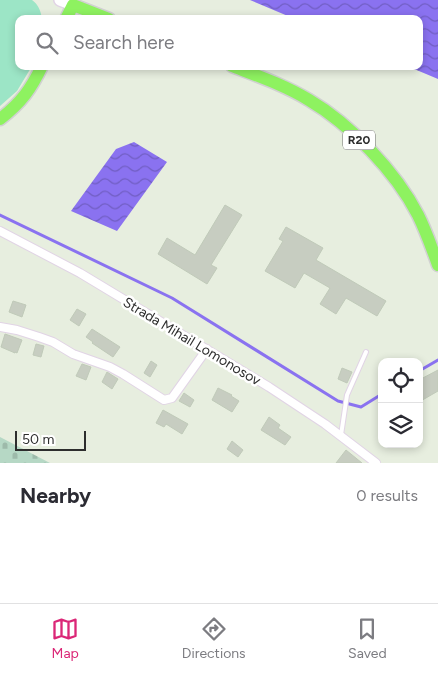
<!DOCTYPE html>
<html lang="en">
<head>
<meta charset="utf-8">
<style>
	body { margin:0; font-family:Figtree,sans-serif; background:#f2f2f3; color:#2b2b33 }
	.controls { position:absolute; right:15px; bottom:15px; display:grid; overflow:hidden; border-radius:10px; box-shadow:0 2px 8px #0003 }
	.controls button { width:45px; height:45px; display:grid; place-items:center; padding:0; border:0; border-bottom:1px solid #e1e1e2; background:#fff; color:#2b2b33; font:25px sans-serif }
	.scale { position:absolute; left:15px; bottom:12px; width:71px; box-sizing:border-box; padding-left:5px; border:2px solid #2d2d2d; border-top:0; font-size:14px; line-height:18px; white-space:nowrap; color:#2d2d2d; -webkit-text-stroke:4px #fff; paint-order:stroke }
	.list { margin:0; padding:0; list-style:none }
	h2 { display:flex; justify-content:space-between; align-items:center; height:65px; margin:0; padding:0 20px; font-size:21px }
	h2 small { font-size:16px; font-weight:400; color:#7c7c81 }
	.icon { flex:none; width:28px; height:28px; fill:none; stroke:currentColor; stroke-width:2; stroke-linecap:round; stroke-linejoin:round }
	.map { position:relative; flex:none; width:438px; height:463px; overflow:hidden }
	.search { position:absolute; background:#fff; box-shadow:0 2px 8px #0003; left:15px; right:15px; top:15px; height:55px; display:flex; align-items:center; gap:12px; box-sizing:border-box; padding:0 18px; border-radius:10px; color:#7c7c81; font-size:19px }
	.sheet { height:140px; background:#fff }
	nav { display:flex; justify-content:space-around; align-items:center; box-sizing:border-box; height:70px; border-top:1px solid #e1e1e2; background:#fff; font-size:14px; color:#7c7c81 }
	nav a { display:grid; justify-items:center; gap:2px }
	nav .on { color:#db2777 }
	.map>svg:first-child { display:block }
	.grass { fill:#9ce5c6 }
	.cemetery { fill:url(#cemetery-stones) }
	.water { fill:url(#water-waves) }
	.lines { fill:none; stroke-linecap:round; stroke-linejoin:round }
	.stream { stroke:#8a72f0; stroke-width:3 }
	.building { fill:#c7cdc1; stroke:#c0cab9 }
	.service-casing { stroke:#e1d4e5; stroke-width:6 }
	.minor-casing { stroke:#e1d4e5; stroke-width:10 }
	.secondary-casing { stroke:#e1d4e5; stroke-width:14 }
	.primary-casing { stroke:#d1d1d1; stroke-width:15 }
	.service { stroke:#fff; stroke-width:4 }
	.minor { stroke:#fff; stroke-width:8 }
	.secondary { stroke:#fff; stroke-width:11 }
	.primary { stroke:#8ef260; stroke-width:12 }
	.labels { text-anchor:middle; stroke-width:5; stroke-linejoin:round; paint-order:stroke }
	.shield { fill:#fff; stroke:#6c6c6c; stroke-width:1 }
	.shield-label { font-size:12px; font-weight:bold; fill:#2d2d2d }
	.street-label { font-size:14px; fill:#2d2d2d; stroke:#fff }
</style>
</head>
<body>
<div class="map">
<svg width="438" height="463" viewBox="0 0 438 463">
	<defs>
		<pattern id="cemetery-stones" width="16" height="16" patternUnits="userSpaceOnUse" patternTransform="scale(1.25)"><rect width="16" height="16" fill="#b6d8c5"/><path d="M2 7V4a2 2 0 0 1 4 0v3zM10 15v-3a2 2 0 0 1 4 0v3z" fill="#9dbaaa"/></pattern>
		<pattern id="water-waves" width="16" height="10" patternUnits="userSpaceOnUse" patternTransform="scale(1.25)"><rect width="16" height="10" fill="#8a72f0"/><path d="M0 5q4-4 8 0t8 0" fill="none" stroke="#715ec3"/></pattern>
	</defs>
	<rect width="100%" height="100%" fill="#e7eedf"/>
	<path class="grass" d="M0 0H32C38 4 41 11 42 19H19V66H32L17 91 0 106Z"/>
	<path class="cemetery" d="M0 437 50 463H0Z"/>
	<path class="water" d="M250 0H438V79L407 66H419V19H295Z
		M134 142 167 162 117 231 71 211 116 149Z"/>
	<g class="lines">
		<path class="stream" d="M0 215 172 298 338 401 361 407 382 394
			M419 371 438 360"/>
	</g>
	<path class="building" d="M225 205 242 215 211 265 217 268 207 284 158 254 167 238 195 255Z
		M286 227 323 248 316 260 386 301 377 316 346 298 336 314 320 304 330 288 304 273 295 288 265 271 283 241 279 239Z
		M13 301 26 305 22 317 9 312Z
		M77 309 86 314 79 326 70 320Z
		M92 329 120 347 113 357 92 343 93 342 86 337Z
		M5 334 22 340 17 353 15 352V353L1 347Z
		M36 344 44 346 41 357 33 355Z
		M151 361 157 365 150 377 144 373Z
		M82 364 91 367 86 380 76 376Z
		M342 368 352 372 347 383 338 379Z
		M438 370V391L419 402V380Z
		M107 372 118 379 112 389 102 382Z
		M218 388 232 395 231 396 239 401 232 412 212 400Z
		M184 393 194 400 190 407 179 401Z
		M163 410 188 424 182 434 166 424 164 427 156 423Z
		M269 417 280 425 278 428 291 437 285 445 261 430Z
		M232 441 243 450 238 457 227 449Z
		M346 450 362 463H336Z"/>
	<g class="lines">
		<defs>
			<path id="service" d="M341 435 347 395 366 352"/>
			<path id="minor" d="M0 231 80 273 269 387 325 424 376 463
				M0 327 17 330 39 337 53 342 73 354 110 367 123 374 164 400 172 398 207 349"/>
			<path id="secondary" d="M60 0 73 5"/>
			<path id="primary" d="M66 19 73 5 109 19
				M232 66C258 76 284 85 309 100 350 124 396 172 418 215 426 231 432 248 438 265
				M0 119C21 103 31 89 42 66"/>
		</defs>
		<use href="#service" class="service-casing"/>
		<use href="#minor" class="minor-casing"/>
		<use href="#secondary" class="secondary-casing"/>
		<use href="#primary" class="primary-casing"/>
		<use href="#service" class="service"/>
		<use href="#minor" class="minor"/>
		<use href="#secondary" class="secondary"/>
		<use href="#primary" class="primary"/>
	</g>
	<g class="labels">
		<rect class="shield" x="343" y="130.5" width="32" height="19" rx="4"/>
		<g class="shield-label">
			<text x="359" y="144">R20</text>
		</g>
		<g class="street-label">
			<text transform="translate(192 341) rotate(31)" y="5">Strada Mihail Lomonosov</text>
		</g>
	</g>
</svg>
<div class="controls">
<button><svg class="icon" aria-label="locate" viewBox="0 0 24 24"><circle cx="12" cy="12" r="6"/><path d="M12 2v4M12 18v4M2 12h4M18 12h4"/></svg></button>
<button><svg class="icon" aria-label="layers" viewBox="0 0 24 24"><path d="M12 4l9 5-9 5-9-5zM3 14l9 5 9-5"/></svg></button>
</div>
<div class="scale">50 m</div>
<div class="search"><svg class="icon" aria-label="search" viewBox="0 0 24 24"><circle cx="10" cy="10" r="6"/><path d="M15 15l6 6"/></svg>Search here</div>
</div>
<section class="sheet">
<h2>Nearby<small>0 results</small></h2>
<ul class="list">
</ul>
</section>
<nav>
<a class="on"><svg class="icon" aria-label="map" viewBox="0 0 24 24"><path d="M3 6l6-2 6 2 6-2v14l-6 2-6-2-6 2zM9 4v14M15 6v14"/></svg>Map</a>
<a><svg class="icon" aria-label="directions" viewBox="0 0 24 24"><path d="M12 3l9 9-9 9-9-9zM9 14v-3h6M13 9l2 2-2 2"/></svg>Directions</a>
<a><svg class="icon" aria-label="saved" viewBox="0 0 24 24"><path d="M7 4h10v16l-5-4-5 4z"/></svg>Saved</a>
</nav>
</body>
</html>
